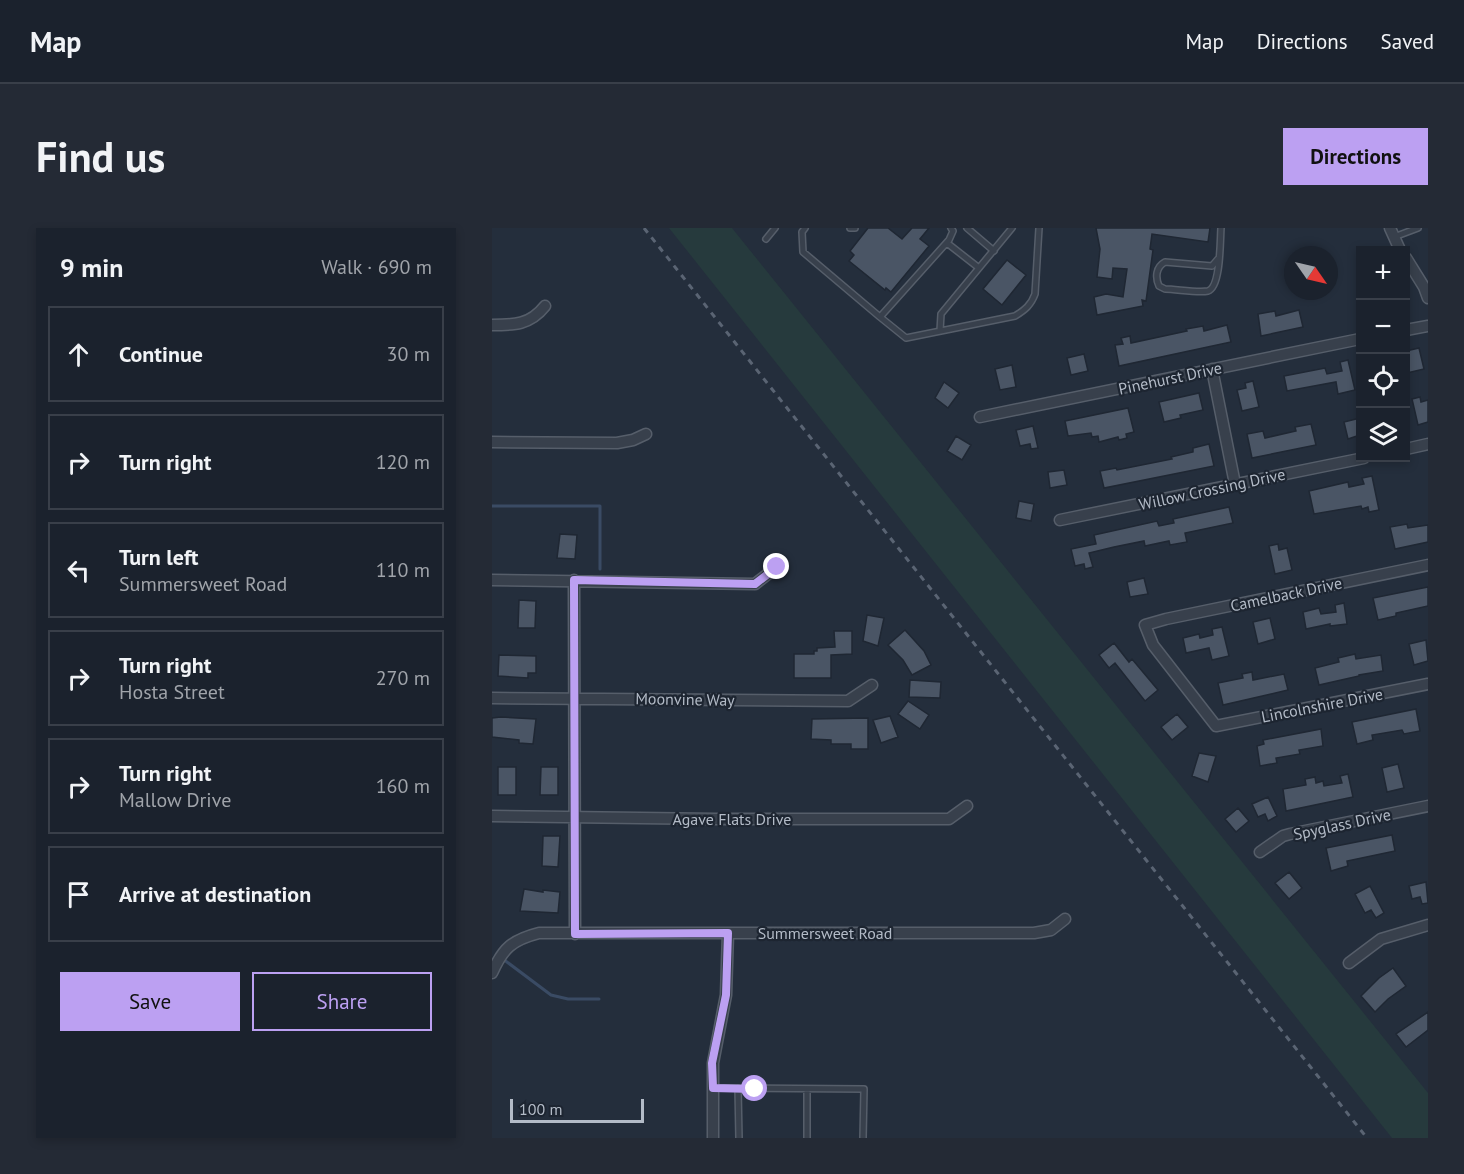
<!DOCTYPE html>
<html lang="en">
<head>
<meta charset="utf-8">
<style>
	body { margin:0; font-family:"PT Sans",sans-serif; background:#242a35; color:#f1f3f6 }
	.controls { position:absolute; right:18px; top:18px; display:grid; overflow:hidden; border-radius:0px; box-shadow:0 3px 9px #0003 }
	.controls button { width:54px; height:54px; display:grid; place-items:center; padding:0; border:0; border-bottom:2px solid #393f49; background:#1b222d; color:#f1f3f6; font:30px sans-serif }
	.compass { position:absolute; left:792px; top:18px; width:54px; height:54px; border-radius:50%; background:#1b222d; box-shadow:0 3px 9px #0003; rotate:124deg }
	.scale { position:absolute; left:18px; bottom:15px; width:134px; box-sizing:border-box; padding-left:6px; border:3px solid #b3bbc7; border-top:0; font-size:16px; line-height:21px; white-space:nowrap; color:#b3bbc7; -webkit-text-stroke:4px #1d2531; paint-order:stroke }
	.stop { position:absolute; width:18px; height:18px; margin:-14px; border:4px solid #bca0f2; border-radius:50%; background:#fff }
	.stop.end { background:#bca0f2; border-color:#fff; box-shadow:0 2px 6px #0008 }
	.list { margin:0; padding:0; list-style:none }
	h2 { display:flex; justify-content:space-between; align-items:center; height:78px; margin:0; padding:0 24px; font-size:26px }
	h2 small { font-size:20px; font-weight:400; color:#a0a4aa }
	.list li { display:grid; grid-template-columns:39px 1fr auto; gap:18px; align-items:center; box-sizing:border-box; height:96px; margin:0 12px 12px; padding:0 12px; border:2px solid #393f49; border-radius:0px }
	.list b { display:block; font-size:22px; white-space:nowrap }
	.list p { margin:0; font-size:20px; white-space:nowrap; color:#a0a4aa }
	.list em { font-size:20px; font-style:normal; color:#a0a4aa }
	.actions { display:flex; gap:12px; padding:18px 24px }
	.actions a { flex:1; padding:14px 0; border:2px solid #bca0f2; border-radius:0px; text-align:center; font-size:21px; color:#bca0f2 }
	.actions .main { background:#bca0f2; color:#111 }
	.icon { flex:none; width:33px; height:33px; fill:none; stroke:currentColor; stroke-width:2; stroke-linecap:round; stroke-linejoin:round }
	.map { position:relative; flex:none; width:936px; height:910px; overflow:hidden; border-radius:0px }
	header { display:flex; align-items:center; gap:36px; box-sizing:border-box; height:84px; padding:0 30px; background:#1b222d; border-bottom:2px solid #393f49 }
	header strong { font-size:28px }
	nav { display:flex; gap:33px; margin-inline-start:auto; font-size:21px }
	.intro { display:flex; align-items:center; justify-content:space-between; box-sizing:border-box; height:144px; padding:0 36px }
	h1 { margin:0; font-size:42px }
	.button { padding:15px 27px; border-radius:0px; background:#bca0f2; color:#111; font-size:21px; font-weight:700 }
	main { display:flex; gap:36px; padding:0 36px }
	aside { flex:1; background:#1b222d; border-radius:0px; box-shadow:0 3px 9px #0003 }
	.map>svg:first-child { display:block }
	.green { fill:#263a3d }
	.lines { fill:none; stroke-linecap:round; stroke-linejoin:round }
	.stream { stroke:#3a4b64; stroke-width:3 }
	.building { fill:#4a5565; stroke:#1f2733; stroke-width:1.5 }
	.lane-casing { stroke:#565e6a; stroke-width:8 }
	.street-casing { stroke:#565e6a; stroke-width:13 }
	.lane { stroke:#38404c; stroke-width:5 }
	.street { stroke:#38404c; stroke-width:10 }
	.rail { stroke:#5a6473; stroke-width:3; stroke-dasharray:6 6; stroke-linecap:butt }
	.route { stroke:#bca0f2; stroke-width:8 }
	.labels { text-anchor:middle; stroke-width:4.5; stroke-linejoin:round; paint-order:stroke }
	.street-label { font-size:16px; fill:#b3bbc7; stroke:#1d2531 }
</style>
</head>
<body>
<header>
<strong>Map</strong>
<nav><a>Map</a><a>Directions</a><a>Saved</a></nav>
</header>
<div class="intro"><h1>Find us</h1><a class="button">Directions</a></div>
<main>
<aside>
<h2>9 min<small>Walk · 690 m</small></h2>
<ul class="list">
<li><svg class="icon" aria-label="ahead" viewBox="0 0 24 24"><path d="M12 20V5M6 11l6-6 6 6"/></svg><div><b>Continue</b></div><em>30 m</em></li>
<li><svg class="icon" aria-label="right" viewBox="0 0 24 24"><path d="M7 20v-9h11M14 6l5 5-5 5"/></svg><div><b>Turn right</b></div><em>120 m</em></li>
<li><svg class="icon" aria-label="left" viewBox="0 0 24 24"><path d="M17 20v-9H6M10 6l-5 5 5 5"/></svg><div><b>Turn left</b><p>Summersweet Road</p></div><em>110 m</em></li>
<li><svg class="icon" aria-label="right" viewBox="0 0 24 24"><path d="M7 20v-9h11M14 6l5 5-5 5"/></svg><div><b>Turn right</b><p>Hosta Street</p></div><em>270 m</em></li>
<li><svg class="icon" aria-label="right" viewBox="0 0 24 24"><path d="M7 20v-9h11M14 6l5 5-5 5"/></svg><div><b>Turn right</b><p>Mallow Drive</p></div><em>160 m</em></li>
<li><svg class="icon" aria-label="arrive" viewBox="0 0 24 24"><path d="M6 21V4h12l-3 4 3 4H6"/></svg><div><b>Arrive at destination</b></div></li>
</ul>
<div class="actions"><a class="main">Save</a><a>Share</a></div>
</aside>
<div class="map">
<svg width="936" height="910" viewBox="0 0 936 910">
	<rect width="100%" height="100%" fill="#242e3c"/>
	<path class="green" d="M177 0H240L936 865V910H900Z"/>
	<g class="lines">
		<path class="stream" d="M0 278H108V341
			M11 731 59 767 76 771H107"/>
	</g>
	<path class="building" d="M376 0H396L410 11 420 0H437L428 11 437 18 399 64 394 60 393 62 357 33 362 27 358 23Z
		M604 0H718L716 14 660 6 658 21 661 22 654 73 650 72 651 78 605 87 602 69 614 66 631 69 635 41 621 40 620 51 605 49 608 21Z
		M515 32 534 47 510 77 491 61Z
		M807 82 811 99 769 108 766 86 783 83 784 88Z
		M735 97 739 114 627 138 623 117 631 116 629 110 638 108 639 115 695 103 694 101 711 98 712 103Z
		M927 120 932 141 915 145 914 123Z
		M592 126 596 143 579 147 575 130Z
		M856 132 863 162 846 166 844 154 795 163 792 148 833 140 835 146 850 143 848 134Z
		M520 137 524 159 508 162 503 141Z
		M761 153 767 179 750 183 745 162 754 160 753 155Z
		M452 154 467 165 456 180 443 170Z
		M707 165 711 182 688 187 689 190 672 194 667 174Z
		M928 169 929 174 936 172V194L926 197 920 171Z
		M636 180 642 204 634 206 635 210 627 212 626 209 607 214 606 208 600 209 599 205 576 208 573 193Z
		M868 190V207L856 211 852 194Z
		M819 196 824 217 760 230 755 206 771 203 773 210 804 203 803 199Z
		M541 198 546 220 539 221 538 216 528 218 524 202Z
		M464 208 479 217 470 232 455 223Z
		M717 216 722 238 612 260 608 243 624 240 625 242 680 231 679 229 701 224V220Z
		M572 242 575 257 558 260 556 244Z
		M880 248 887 282 877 284 876 279 870 281 869 278 822 286 817 263 856 254 857 259 872 256 870 250Z
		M527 273 542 276 539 293 524 290Z
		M737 279 741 295 693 305 695 314 678 317 677 313 653 318 652 313 622 319 597 325 601 339 593 341 592 336 583 338 579 321 604 316 602 307 665 293 667 298 682 295 681 291Z
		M915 296 916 300 936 297V314L903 321 898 299Z
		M68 306 85 307 83 331 65 330Z
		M786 316 787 322 795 320 800 342 783 346 777 318Z
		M652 350 656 366 638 369 635 354Z
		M936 359V378L904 385V388L886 392 881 370Z
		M27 372 44 373 43 400H26Z
		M852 375 855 396 838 398V396L814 401 811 384 827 380 829 386 844 384 843 377Z
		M375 387 392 390 386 418 371 413Z
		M778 390 783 411 766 416 761 394Z
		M730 399 737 428 720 432 717 420 694 425 691 410 707 406 708 410 721 407 720 401Z
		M413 402 432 423 439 437 420 447 411 432 396 417Z
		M342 403H360V426L339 427V450H302V426H322V423H325V420L343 419Z
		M934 412 936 433 922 437 917 416Z
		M622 415 637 434 640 431 666 462 653 473 623 435 617 440 607 427Z
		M863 426 864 431 889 427 891 443 867 447V448L827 457 823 440 847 434 846 430Z
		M7 427 44 428V445H36V450L6 448Z
		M760 444 761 452 792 446 796 462 731 477 726 455 751 450 750 446Z
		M418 452 449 454 448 470 417 469Z
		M416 473 437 487 428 501 406 486Z
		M924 481 928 503 912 506 910 502 880 507 881 512 865 516 860 494Z
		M685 486 696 499 680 512 669 499Z
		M398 488 406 509 389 515 381 492Z
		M9 489 44 491 41 516 27 515V512L0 509V490Z
		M376 490V521H359V516H339V512L319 511 320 491Z
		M829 501 831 518 807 522 808 526 784 530 785 535 768 538 765 518 772 516 771 512Z
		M707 525 724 528 716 554 700 548Z
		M906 536 912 560 895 564 890 540Z
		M6 539H24V567H6Z
		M49 539H66V567H48Z
		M856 546 861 569 794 583 791 561 814 557 813 551 823 549 824 555 831 553 832 558 850 555 848 548Z
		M776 569 785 588 776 593 773 586 766 589 760 576Z
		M746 580 757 593 744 604 733 591Z
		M900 607 903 623 855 633 856 638 839 643 834 620Z
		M51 608H68L66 639 50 638Z
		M797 644 810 660 797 671 783 655Z
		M934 654 936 675 930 676 928 669 920 671 917 658Z
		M878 658 892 685 884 690 879 682 873 685 863 666Z
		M32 661 51 664V662L68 664 66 685 28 683Z
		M901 740 914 758 896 771 883 784 869 768 887 750Z
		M936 784V802L914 819 904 806Z"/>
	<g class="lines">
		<defs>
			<path id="lane" d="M313 0 310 4 311 24 388 89 457 12 461 3 459 0
				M358 0H363
				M475 0 502 23
				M902 9 926 0
				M274 11 283 0
				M455 15 487 40
				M726 31 720 38 673 34C664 39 663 49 667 58L673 61C684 61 705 65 716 63 729 59 728 13 729 0
				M388 89 414 110 523 88C533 82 539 77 543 66L547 0
				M448 103 449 86 520 0
				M221 860 372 861 371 910
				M246 860 247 910
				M315 910V861"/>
			<path id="street" d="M898 0 908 22
				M914 30 932 59 936 70
				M0 97C22 97 38 97 53 78
				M914 102 936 98
				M720 141 743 256
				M488 189 868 111
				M0 214 125 215 141 212 154 206
				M914 221 936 216
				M568 292 872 230
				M936 337 674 391 653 397 661 417 724 498 936 456
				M0 352 263 356 285 339
				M82 352 83 706
				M0 470 356 473 380 457
				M0 588 224 591H457L475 578
				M768 624 791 608 798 606 936 578
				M857 735 889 711 936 697
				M0 745C11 720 20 712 47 705H542L559 702 573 691
				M221 910V835L234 767 236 705"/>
		</defs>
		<use href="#lane" class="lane-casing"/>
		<use href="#street" class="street-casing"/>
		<use href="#lane" class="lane"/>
		<use href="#street" class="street"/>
		<path class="rail" d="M152 0 875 910"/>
	</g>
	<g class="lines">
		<path class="route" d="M263 861 221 860 220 835 234 767 236 705 83 706 82 352 263 356 285 339"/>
	</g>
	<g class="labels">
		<g class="street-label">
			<text transform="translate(678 150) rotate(-12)" y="6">Pinehurst Drive</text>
			<text transform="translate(720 261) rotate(-12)" y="6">Willow Crossing Drive</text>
			<text transform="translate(794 366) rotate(-12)" y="6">Camelback Drive</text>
			<text transform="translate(193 471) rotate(1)" y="6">Moonvine Way</text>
			<text transform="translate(830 477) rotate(-11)" y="6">Lincolnshire Drive</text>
			<text x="240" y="597">Agave Flats Drive</text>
			<text transform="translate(850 596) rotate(-12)" y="6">Spyglass Drive</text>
			<text x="333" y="711">Summersweet Road</text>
		</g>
	</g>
</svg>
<div class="controls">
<button>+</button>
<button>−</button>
<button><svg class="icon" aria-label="locate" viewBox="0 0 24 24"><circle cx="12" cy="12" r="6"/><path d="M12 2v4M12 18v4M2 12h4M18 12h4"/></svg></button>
<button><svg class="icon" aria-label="layers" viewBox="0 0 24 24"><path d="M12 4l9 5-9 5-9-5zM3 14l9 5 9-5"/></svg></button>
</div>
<svg class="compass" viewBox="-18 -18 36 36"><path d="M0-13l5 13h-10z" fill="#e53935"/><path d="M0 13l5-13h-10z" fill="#a0a4aa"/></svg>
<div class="scale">100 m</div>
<div class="stop" style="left:263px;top:861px"></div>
<div class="stop end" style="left:285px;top:339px"></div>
</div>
</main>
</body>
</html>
